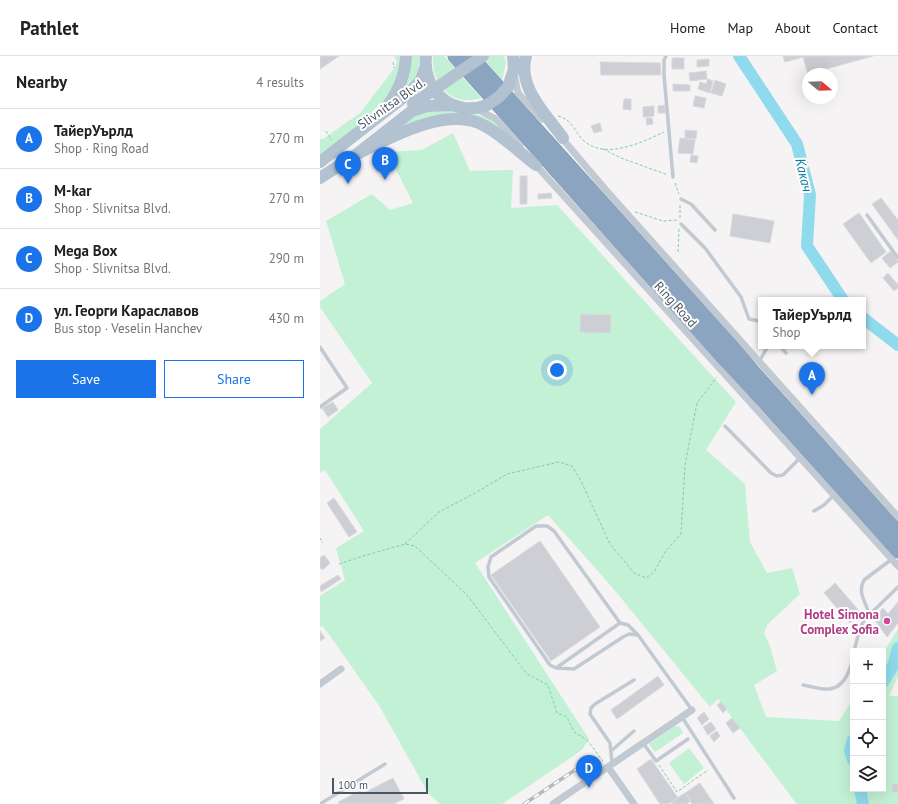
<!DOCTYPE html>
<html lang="en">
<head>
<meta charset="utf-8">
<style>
	body { margin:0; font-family:"PT Sans",sans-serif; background:#f6f6f6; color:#202124 }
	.controls { position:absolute; right:12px; bottom:12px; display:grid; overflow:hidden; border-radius:0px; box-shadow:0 4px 16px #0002 }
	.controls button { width:36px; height:36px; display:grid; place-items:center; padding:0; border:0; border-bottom:1px solid #e0e0e0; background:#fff; color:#202124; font:20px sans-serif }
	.compass { position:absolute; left:482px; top:12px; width:36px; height:36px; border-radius:50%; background:#fff; box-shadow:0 4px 16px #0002; rotate:109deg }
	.scale { position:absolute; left:12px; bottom:10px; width:96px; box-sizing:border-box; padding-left:4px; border:2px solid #4a5661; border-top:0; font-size:11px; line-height:14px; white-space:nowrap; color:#4a5661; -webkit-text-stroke:3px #fff; paint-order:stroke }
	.you { position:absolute; left:237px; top:314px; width:14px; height:14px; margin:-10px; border:3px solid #fff; border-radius:50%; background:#1a73e8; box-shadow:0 0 0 6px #1a73e833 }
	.badge { display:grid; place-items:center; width:26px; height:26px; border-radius:50%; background:#1a73e8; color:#fff; font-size:13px; font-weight:700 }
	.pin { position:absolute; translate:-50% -33px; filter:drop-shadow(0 1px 2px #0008) }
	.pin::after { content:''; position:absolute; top:21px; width:14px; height:12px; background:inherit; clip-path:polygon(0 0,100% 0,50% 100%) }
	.popup { position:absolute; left:438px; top:241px; width:108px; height:52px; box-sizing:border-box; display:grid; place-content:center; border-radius:0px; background:#fff; filter:drop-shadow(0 1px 3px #0005); font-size:13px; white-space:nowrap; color:#757577 }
	.popup b { font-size:15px; color:#202124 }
	.popup::after { content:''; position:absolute; left:50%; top:100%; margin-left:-8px; border:8px solid transparent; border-top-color:#fff }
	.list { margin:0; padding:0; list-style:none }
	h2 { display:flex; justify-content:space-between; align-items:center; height:52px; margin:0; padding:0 16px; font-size:17px }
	h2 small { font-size:13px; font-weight:400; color:#757577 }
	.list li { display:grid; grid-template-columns:26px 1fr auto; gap:12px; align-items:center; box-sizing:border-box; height:60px; padding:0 16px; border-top:1px solid #e0e0e0 }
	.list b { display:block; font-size:15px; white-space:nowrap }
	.list p { margin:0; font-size:13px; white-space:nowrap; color:#757577 }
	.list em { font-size:13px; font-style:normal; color:#757577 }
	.actions { display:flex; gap:8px; padding:12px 16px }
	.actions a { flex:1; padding:9px 0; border:1px solid #1a73e8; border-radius:0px; text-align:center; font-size:14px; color:#1a73e8 }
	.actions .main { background:#1a73e8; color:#fff }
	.icon { flex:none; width:22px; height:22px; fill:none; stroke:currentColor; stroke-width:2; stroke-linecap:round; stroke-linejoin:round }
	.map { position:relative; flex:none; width:578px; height:748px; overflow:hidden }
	header { display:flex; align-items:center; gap:24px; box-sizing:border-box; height:56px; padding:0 20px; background:#fff; border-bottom:1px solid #e0e0e0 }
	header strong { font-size:19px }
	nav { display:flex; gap:22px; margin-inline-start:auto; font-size:14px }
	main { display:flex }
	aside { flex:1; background:#fff }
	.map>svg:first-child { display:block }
	.green { fill:#c3f1d5 }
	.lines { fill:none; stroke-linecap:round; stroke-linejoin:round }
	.river { stroke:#90daee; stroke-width:12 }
	.building { fill:#cdcfd5; stroke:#d7d9de }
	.highway-casing { stroke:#7690ad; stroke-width:15 }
	.path { stroke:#7ad0a6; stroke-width:1; stroke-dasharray:3 2; stroke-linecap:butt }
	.lane { stroke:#c1cad2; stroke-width:3.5 }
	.street { stroke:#c1cad2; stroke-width:7 }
	.primary { stroke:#b3c2d1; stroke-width:12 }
	.highway { stroke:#8ba5c1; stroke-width:14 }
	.rail-casing { stroke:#b5b8bd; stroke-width:3.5 }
	.rail { stroke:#fff; stroke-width:2; stroke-dasharray:6; stroke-linecap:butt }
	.primary-bridge { stroke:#b3c2d1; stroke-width:12 }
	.hotel-dot { fill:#d1479c; stroke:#fff; stroke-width:1.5 }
	.labels { text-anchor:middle; stroke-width:4; stroke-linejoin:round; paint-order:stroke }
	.street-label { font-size:13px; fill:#4a5661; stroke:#fff }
	.hotel-label { font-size:13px; font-weight:bold; fill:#b23c85; stroke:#fff; text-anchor:end }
	.water-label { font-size:14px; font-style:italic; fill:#0c7c9b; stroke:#fff }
</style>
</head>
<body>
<header>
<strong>Pathlet</strong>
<nav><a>Home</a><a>Map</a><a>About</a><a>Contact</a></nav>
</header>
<main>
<aside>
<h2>Nearby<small>4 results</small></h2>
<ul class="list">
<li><span class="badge">A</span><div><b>ТайерУърлд</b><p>Shop · Ring Road</p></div><em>270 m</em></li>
<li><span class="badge">B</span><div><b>M-kar</b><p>Shop · Slivnitsa Blvd.</p></div><em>270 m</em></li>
<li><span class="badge">C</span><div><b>Mega Box</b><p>Shop · Slivnitsa Blvd.</p></div><em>290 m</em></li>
<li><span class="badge">D</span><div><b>ул. Георги Караславов</b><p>Bus stop · Veselin Hanchev</p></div><em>430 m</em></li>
</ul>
<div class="actions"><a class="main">Save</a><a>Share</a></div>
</aside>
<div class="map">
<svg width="578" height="748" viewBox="0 0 578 748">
	<rect width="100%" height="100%" fill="#f5f3f3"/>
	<path class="green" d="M74 0H81L79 17 71 36 63 45 39 69 0 100V83H3L40 57 73 14 77 6Z
		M88 0H100L97 22 87 37 81 33Z
		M113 0H124L161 42C131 51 111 29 113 0Z
		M161 0H184L186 6 182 25Z
		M118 53C134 56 153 55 168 62 179 67 187 79 195 88L159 64 68 77 95 57Z
		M133 77 150 115 193 114 191 152 237 149 416 346 386 394 425 428 430 486 447 517 472 512 480 538 447 569 444 578 449 587 457 615 434 629 446 661 519 665 533 643V733H563V597L578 573V620L569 640H578V748H476V747L398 643 390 651 292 531 228 459 155 507 269 683 262 694 182 748H120L108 737 60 651 3 570 0 571V540L25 524 16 492 44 475 5 414 0 417V373L52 327 0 251V245L25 228 6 165 52 138 70 154 93 147 67 96 102 94Z
		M355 670 360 671 363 677 335 696 329 688Z
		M369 692 384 712 364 728 349 707Z"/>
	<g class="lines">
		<path class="river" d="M419 0 477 88 490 139 487 190 523 244
			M543 262 578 289
			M563 626 573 610 578 592
			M533 684 530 694 533 704
			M540 733 543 748"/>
	</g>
	<path class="building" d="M0 0H19L0 13Z
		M463 0H553L488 18 483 1 465 6Z
		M352 2H364V13H352Z
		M389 3V10L377 11V4Z
		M280 6 340 7 341 19H281Z
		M386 15 387 23 370 25 369 17Z
		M388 23 393 25 390 37 378 33 380 26 386 28Z
		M395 24 406 28 402 40 391 37Z
		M353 28 370 29V35H353Z
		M375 40 386 42 384 52 373 50Z
		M304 43H311V54L303 53Z
		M345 49V57H338V50Z
		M334 50V60L323 61V51Z
		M326 62H332L333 68 327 69Z
		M280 67 282 75 274 77 271 70Z
		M365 74 377 75 376 83 365 82Z
		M360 82 375 84 373 98 358 97Z
		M371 99 378 100 377 107 370 106Z
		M200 120H207V148H200Z
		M231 137 232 142 218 143V138Z
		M561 142 578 164V184L552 148Z
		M539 157 566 196 551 207 523 168Z
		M413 158 454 165 450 187 410 180Z
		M571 195 578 206 570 212 562 202Z
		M568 217 578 229V232L574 235 563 222Z
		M261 258 291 259 290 277 260 276Z
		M13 346 18 354 8 361 2 352Z
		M14 442 37 476 29 481 7 447Z
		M220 485 280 571 231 605 171 519Z
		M4 499 10 507 3 514 2 512 0 513V502Z
		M18 519 21 523 1 536 0 530Z
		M515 527 541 557 530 567 504 537Z
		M578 546V567L567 581 554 563 563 552 568 558Z
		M0 575 5 582 0 585Z
		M338 620 344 629 297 663 291 654Z
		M401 646 407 653 403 657 397 649Z
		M384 656 389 663 382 669 377 662Z
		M412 662 420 672 413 677 406 667Z
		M391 666 396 673 388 679 383 671Z
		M397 675 400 680 394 686 390 680Z
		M331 703 358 742 348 748H340L317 713Z
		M73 722 84 743 73 748H19L18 746 40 735 42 738Z
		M380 727 394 748H372L365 737Z
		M572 728H578V736L573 737Z
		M365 737 371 745 366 748H352L351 746Z"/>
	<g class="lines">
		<defs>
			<path id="highway" d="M135 0 404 303 442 343 578 495
				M150 0 414 293 433 316 578 477"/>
		</defs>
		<use href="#highway" class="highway-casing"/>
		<path class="path" d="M73 6 74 12
			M238 60C251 63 254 74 262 83 283 105 321 87 344 76
			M6 75 12 84
			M283 93 301 102 348 119
			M355 127 359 138
			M315 156 343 165 358 164
			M360 162V147
			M358 196 359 173
			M0 482 3 487
			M85 488 119 456 155 437 187 418 239 406 252 410 261 425 290 488 314 517 326 522 334 516 345 496 361 478 365 409 377 347 397 321
			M19 508 43 500 85 488 95 490 147 539 207 618 228 629 237 657 247 661 254 676 267 684 283 705
			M339 709 357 736 388 714"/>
		<path class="lane" d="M346 0 344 4V19L353 121
			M361 143 371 148 395 174
			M547 159 578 202
			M361 168 385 192 421 241 429 263 439 265 441 268
			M460 290 466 297
			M0 291 27 332 0 351
			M439 306 448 290
			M405 370 451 417 457 420 463 419 480 402
			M494 455 504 449 514 439
			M549 558C546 546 537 537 544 524L572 503
			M318 579 309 578 303 581 254 613 236 612 230 609 169 521 168 511 171 501 216 470H227L234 475 300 567 308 569 318 579 372 654
			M534 595 540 572 545 563 578 531
			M236 612 300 567
			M483 629C491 630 501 634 509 633 524 632 530 615 533 602
			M362 661 414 742
			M323 687 336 705 368 683
			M291 695 314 675
			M292 707 290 687 270 658 271 652 275 648 314 624
			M0 748 65 708"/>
		<path class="street" d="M194 17 197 33 198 37 222 63
			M155 52 176 63 200 90
			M240 80 285 133 578 461
			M214 107 578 510
			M0 628 21 613
			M288 711 314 748
			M233 748 372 654"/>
		<path class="primary" d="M106 0C102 35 133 62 167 49
			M206 0C197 31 226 58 243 82
			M188 31 194 13 193 0
			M67 50C79 35 85 20 86 0
			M37 98C71 81 128 49 165 70 183 80 199 96 216 109
			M0 106 89 37 101 24 105 12
			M0 122 37 98 92 55 107 50 133 49"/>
		<use href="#highway" class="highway"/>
		<defs>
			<path id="rail" d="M204 748 267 706"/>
		</defs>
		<use href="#rail" class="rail-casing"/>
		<use href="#rail" class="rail"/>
		<path class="primary-bridge" d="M93 48 163 0
			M167 49 179 41 188 31"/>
	</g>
	<circle class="hotel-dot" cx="567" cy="565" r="4"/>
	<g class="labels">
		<g class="street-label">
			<text transform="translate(71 47) rotate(-35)" y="5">Slivnitsa Blvd.</text>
			<text transform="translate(356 248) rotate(48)" y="5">Ring Road</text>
		</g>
		<g class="hotel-label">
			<text x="559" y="563">Hotel Simona<tspan x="559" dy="15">Complex Sofia</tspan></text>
		</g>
		<g class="water-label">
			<text transform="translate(484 119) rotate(77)" y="5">Какач</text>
		</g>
	</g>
</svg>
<div class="controls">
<button>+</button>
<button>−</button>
<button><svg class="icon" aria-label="locate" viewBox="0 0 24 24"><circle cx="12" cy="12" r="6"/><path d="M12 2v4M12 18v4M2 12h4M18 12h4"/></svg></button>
<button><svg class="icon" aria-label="layers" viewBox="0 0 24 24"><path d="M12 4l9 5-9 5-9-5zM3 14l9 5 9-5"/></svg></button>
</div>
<svg class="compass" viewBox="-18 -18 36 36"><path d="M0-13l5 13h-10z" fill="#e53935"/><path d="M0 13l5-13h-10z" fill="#757577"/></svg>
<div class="scale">100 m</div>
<div class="you"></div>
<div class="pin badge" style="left:492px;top:339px">A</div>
<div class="popup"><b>ТайерУърлд</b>Shop</div>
<div class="pin badge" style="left:65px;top:124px">B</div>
<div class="pin badge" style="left:28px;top:128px">C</div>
<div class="pin badge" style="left:269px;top:732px">D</div>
</div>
</main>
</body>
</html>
